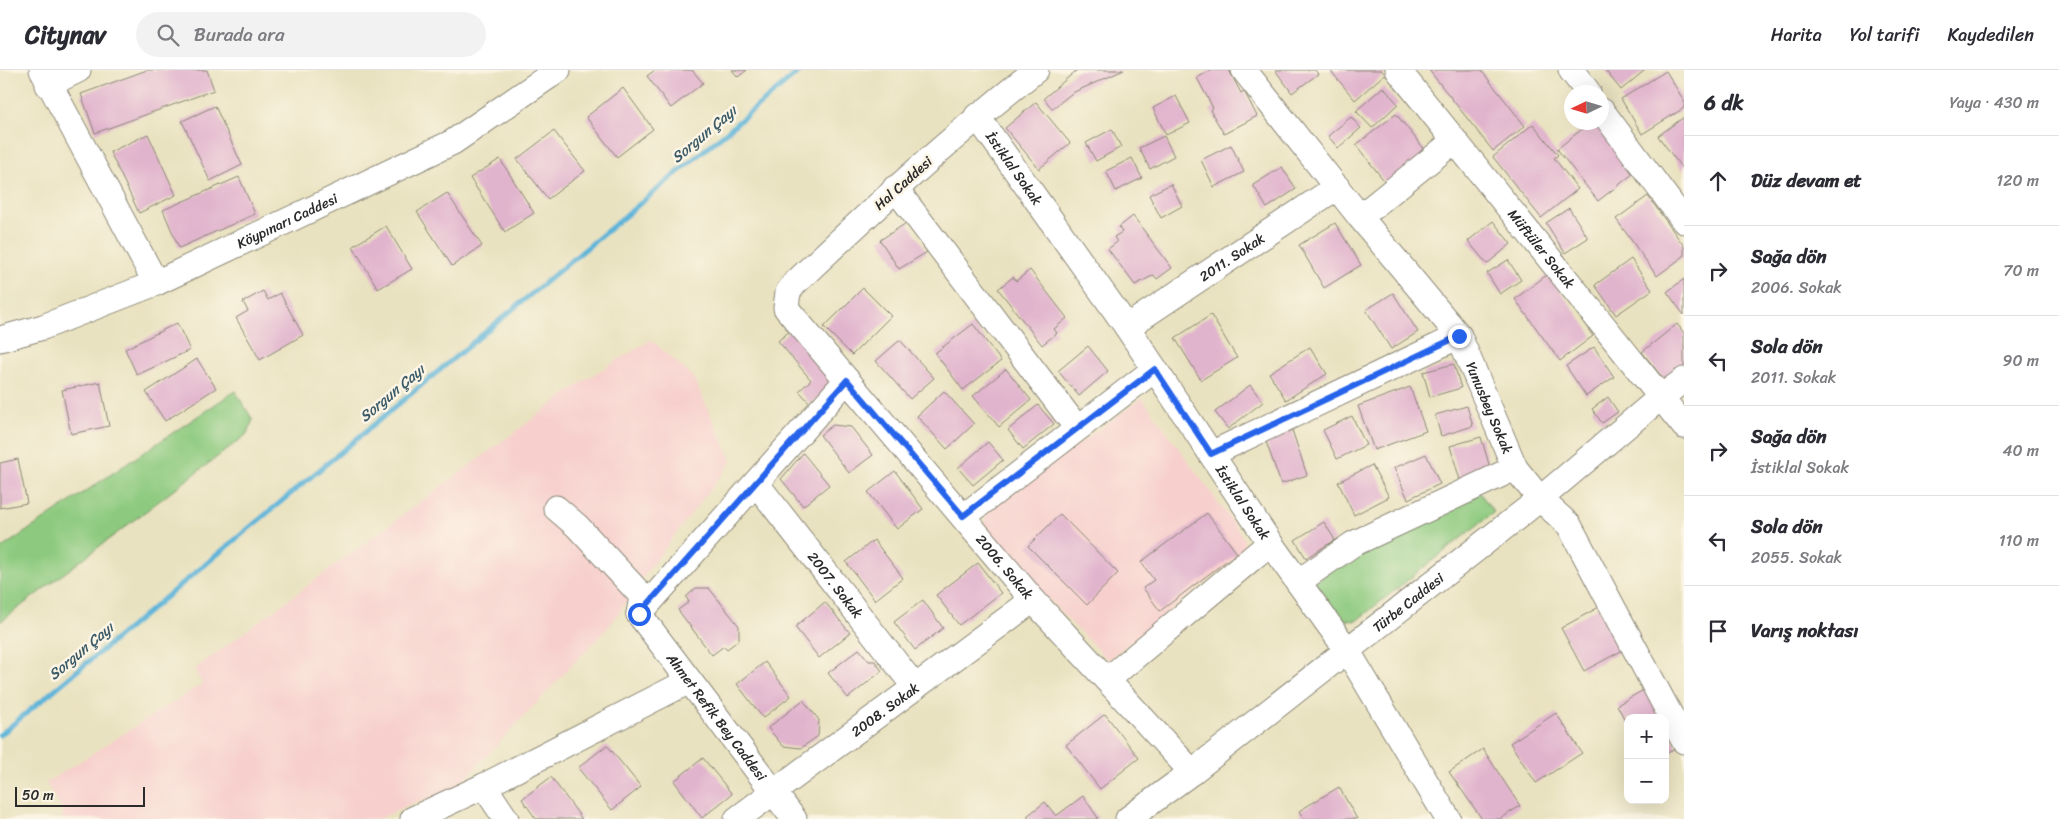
<!DOCTYPE html>
<html lang="tr">
<head>
<meta charset="utf-8">
<style>
	body { margin:0; font-family:Sriracha,sans-serif; background:#f2f2f3; color:#2b2b33 }
	.controls { position:absolute; right:15px; bottom:15px; display:grid; overflow:hidden; border-radius:10px; box-shadow:0 5px 20px #0002 }
	.controls button { width:45px; height:45px; display:grid; place-items:center; padding:0; border:0; border-bottom:1px solid #e1e1e2; background:#fff; color:#2b2b33; font:25px sans-serif }
	.compass { position:absolute; left:1564px; top:15px; width:45px; height:45px; border-radius:50%; background:#fff; box-shadow:0 5px 20px #0002; rotate:266deg }
	.scale { position:absolute; left:15px; bottom:12px; width:130px; box-sizing:border-box; padding-left:5px; border:2px solid #2b2b2b; border-top:0; font-size:14px; line-height:18px; white-space:nowrap; color:#2b2b2b; -webkit-text-stroke:4px #fcf5e5; paint-order:stroke }
	.stop { position:absolute; width:15px; height:15px; margin:-11px; border:4px solid #2563eb; border-radius:50%; background:#fff }
	.stop.end { background:#2563eb; border-color:#fff; box-shadow:0 1px 5px #0008 }
	.list { margin:0; padding:0; list-style:none }
	h2 { display:flex; justify-content:space-between; align-items:center; height:65px; margin:0; padding:0 20px; font-size:21px }
	h2 small { font-size:16px; font-weight:400; color:#7c7c81 }
	.list li { display:grid; grid-template-columns:32px 1fr auto; gap:15px; align-items:center; box-sizing:border-box; height:90px; padding:0 20px; border-top:1px solid #e1e1e2 }
	.list b { display:block; font-size:19px; white-space:nowrap }
	.list p { margin:0; font-size:16px; white-space:nowrap; color:#7c7c81 }
	.list em { font-size:16px; font-style:normal; color:#7c7c81 }
	.icon { flex:none; width:28px; height:28px; fill:none; stroke:currentColor; stroke-width:2; stroke-linecap:round; stroke-linejoin:round }
	.map { position:relative; flex:none; width:1684px; height:749px; overflow:hidden }
	header { display:flex; align-items:center; gap:30px; box-sizing:border-box; height:70px; padding:0 25px; background:#fff; border-bottom:1px solid #e1e1e2 }
	header strong { font-size:24px }
	nav { display:flex; gap:28px; margin-inline-start:auto; font-size:18px }
	.search { width:350px; height:45px; background:#f2f2f3; display:flex; align-items:center; gap:12px; box-sizing:border-box; padding:0 18px; border-radius:28px; color:#7c7c81; font-size:19px }
	main { display:flex }
	aside { flex:1; background:#fff }
	.map>svg:first-child { display:block }
	.built { fill:#f7d0cd }
	.green { fill:#8dca7f; stroke:#5c7a55 }
	.lines { fill:none; stroke-linecap:round; stroke-linejoin:round }
	.stream { stroke:#5cb4d9; stroke-width:5 }
	.building { fill:#e1b4cd }
	.minor-casing { stroke:#8a8676; stroke-width:27 }
	.minor { stroke:#fff; stroke-width:25 }
	.route { stroke:#2563eb; stroke-width:6 }
	.labels { text-anchor:middle; stroke-width:5; stroke-linejoin:round; paint-order:stroke }
	.street-label { font-size:14px; fill:#2b2b2b; stroke:#fcf5e5 }
	.water-label { font-size:15px; font-style:italic; fill:#3c5b68; stroke:#fcf5e5 }
</style>
</head>
<body>
<header>
<strong>Citynav</strong>
<div class="search"><svg class="icon" aria-label="search" viewBox="0 0 24 24"><circle cx="10" cy="10" r="6"/><path d="M15 15l6 6"/></svg>Burada ara</div>
<nav><a>Harita</a><a>Yol tarifi</a><a>Kaydedilen</a></nav>
</header>
<main>
<div class="map">
<svg width="1684" height="749" viewBox="0 0 1684 749">
	<rect width="100%" height="100%" fill="#fcf5e5"/>
	<filter id="ink" filterUnits="userSpaceOnUse"><feTurbulence type="fractalNoise" baseFrequency=".02" numOctaves="2"/><feDisplacementMap in="SourceGraphic" scale="10" xChannelSelector="R" yChannelSelector="G"/><feConvolveMatrix kernelMatrix="1 2 1 2 8 2 1 2 1" color-interpolation-filters="sRGB"/></filter>
	<filter id="wash" filterUnits="userSpaceOnUse"><feTurbulence type="fractalNoise" baseFrequency=".0096" numOctaves="4" result="noise"/><feDisplacementMap in="SourceGraphic" scale="20" xChannelSelector="R" yChannelSelector="G"/><feGaussianBlur stdDeviation="1.12" result="paint"/><feColorMatrix in="noise" values="0 0 0 0 0 0 0 0 0 0 0 0 0 0 0 0 0 1.4 0 .05"/><feComposite in="paint" operator="in"/></filter>
	<g filter="url(#wash)">
		<rect width="100%" height="100%" fill="#e9e2c0"/>
		<path class="built" d="M651 270 693 307 732 391 651 496 610 555 453 721 410 734 379 749H63L62 739 46 713 202 614 195 599 585 310Z
			M1142 328 1244 468V482L1108 590 982 462 987 441Z"/>
		<path class="green" d="M235 321 253 350 246 365 0 552V479Z
			M1479 422 1494 442 1356 551 1340 549 1314 512 1365 477Z"/>
		<g class="lines">
			<path class="stream" d="M0 665 801 0"/>
		</g>
		<g id="blocks">
			<path class="building" d="M147 0H207L214 20 95 63 81 24Z
				M655 0H692L703 13 671 38 647 6Z
				M732 0H747L738 7Z
				M1077 0H1124L1072 23 1052 39 1044 28Z
				M1211 0H1229L1241 23 1244 21 1257 46 1224 64 1210 40 1213 38 1197 8Z
				M1275 0H1315L1318 4 1292 23Z
				M1330 0H1381L1385 4 1355 30Z
				M1429 0H1481L1525 56 1493 81Z
				M1605 0H1645L1621 20Z
				M1666 1 1684 31V38L1642 64 1621 29Z
				M1383 17 1398 34 1372 58 1356 41Z
				M623 18 653 59 617 87 586 47Z
				M1176 26 1190 53 1166 65 1153 38Z
				M1036 32 1070 73 1039 99 1005 58Z
				M215 36 242 95 210 111 182 51Z
				M1396 44 1430 86 1390 118 1356 75Z
				M1351 47 1361 58 1338 78 1328 66Z
				M1684 47V101L1658 66Z
				M1591 52H1595L1634 103 1598 131 1557 79Z
				M1533 54 1558 85 1554 88 1578 119 1541 148 1493 87Z
				M1112 59 1121 77 1096 91 1086 73Z
				M554 61 585 101 548 129 517 89Z
				M148 64 176 125 139 143 110 82Z
				M1164 66 1174 86 1150 99 1139 78Z
				M1231 75 1244 102 1214 117 1201 90Z
				M1132 88 1142 108 1116 121 1106 101Z
				M500 89 534 143 505 162 470 108Z
				M1282 97 1296 119 1267 138 1253 115Z
				M239 107 255 144 179 178 163 140Z
				M1171 114 1182 136 1161 148 1149 125Z
				M447 123 482 176 452 196 417 142Z
				M1648 126 1684 176V186L1657 206 1616 149Z
				M1569 138 1588 168 1565 183 1546 153Z
				M1133 146 1172 198 1157 209 1154 205 1135 215 1108 179 1117 172 1114 167 1122 162 1119 157Z
				M1493 151 1511 174 1487 194 1468 171Z
				M908 152 927 182 899 199 880 170Z
				M1335 153 1361 195 1324 218 1299 175Z
				M386 156 412 199 378 219 353 176Z
				M1631 189 1652 220 1616 245 1595 215Z
				M1508 190 1521 210 1500 224 1487 203Z
				M1030 200 1067 248 1054 259 1057 263 1042 275 998 219 1013 207 1016 211Z
				M1548 204 1593 266 1560 291 1515 229Z
				M1684 209V245L1667 222Z
				M863 218 891 246 852 285 824 257Z
				M263 221 268 230 280 223 303 265 260 290 236 248 248 241 243 232Z
				M1393 223 1418 262 1391 279 1366 240Z
				M1211 245 1237 288 1201 310 1175 268Z
				M177 253 190 280 137 305 125 279Z
				M973 254 1001 291 963 320 935 283Z
				M1677 254 1684 263V296L1665 311 1642 282Z
				M792 259 838 311 811 334 799 321 811 310 778 271Z
				M900 270 934 308 910 329 876 291Z
				M1088 276 1108 301 1079 326 1058 301Z
				M1310 277 1327 304 1286 330 1269 303Z
				M1594 277 1614 307 1586 326 1566 296Z
				M197 289 216 318 165 351 146 322Z
				M1454 294 1461 318 1430 327 1423 302Z
				M1006 299 1031 330 999 357 973 326Z
				M100 312 109 356 71 364 62 320Z
				M1250 315 1263 332 1228 359 1215 342Z
				M1410 317 1426 361 1374 380 1358 336Z
				M944 321 974 354 947 379 917 346Z
				M1608 327 1618 342 1602 353 1592 339Z
				M1038 335 1054 354 1023 379 1008 360Z
				M1467 336 1473 356 1441 366 1435 345Z
				M1352 346 1366 375 1337 389 1323 360Z
				M833 355 851 357 873 385 849 403 820 365Z
				M1291 357 1307 405 1281 414 1264 366Z
				M1481 367 1491 401 1460 410 1450 376Z
				M988 372 1003 390 973 415 958 398Z
				M803 383 829 415 803 436 781 409Z
				M1426 384 1440 414 1408 429 1394 398Z
				M18 389 27 433 0 438V393Z
				M1372 395 1389 427 1354 445 1338 412Z
				M895 401 923 439 897 459 868 422Z
				M1207 443 1237 483 1160 541 1143 518 1154 510 1141 492Z
				M1060 444 1118 503 1087 535 1028 476Z
				M1324 452 1335 470 1306 488 1295 470Z
				M874 470 903 508 875 530 846 492Z
				M978 493 1001 523 959 555 936 525Z
				M696 518H709L739 556V570L727 579 724 576 712 585 678 540 689 532 686 527Z
				M923 530 943 558 915 580 894 552Z
				M825 532 850 563 819 588 795 557Z
				M1599 537 1623 580 1584 601 1561 558Z
				M859 579 869 591H875L882 601 848 628 828 603Z
				M765 592 791 626 763 648 737 614Z
				M1647 618 1663 648H1628V656L1617 635Z
				M803 630 819 650 818 666 801 678 783 676 768 658Z
				M1556 643 1582 683 1536 713 1510 673Z
				M1105 644 1139 688 1100 719 1066 675Z
				M1665 653 1678 678 1665 684Z
				M607 675 641 717 612 740 578 698Z
				M1483 679 1520 736 1500 749H1482L1449 702Z
				M703 688 732 724 702 748 674 711Z
				M551 707 582 749H536L522 729Z
				M1339 717 1357 749H1304L1299 741Z
				M1083 726 1098 748 1097 749H1029L1027 746 1045 732 1056 746Z"/>
		</g>
	</g>
	<g filter="url(#ink)">
		<use href="#blocks" fill-opacity="0" stroke="#8a8676" stroke-width="1"/>
		<g class="lines">
			<defs>
				<g id="minor">
					<path d="M42 0 156 213"/>
					<path id="s1" d="M1036 0C951 67 873 139 795 213L788 222 786 238 1033 530 1192 702"/>
					<path id="s2" d="M1244 0 1360 147 1459 266 1515 398 1540 429 1569 455 1684 671"/>
					<path id="s3" d="M1398 0 1684 356"/>
					<path d="M1571 0 1588 22"/>
					<path d="M48 15 78 0"/>
					<path d="M1602 41 1684 151"/>
					<path id="s4" d="M977 46 1127 257 1270 473 1347 580 1448 749"/>
					<path d="M895 118 1077 358"/>
					<path d="M1360 147 1454 71"/>
					<path id="s5" d="M1127 257 1337 117"/>
					<path id="s6" d="M0 269 43 257 156 213 453 72 558 0"/>
					<path d="M1211 384 1459 266"/>
					<path id="s7" d="M756 413 915 617"/>
					<path d="M556 438 577 456 642 526 639 544"/>
					<path d="M963 447 1155 299"/>
					<path d="M1298 512 1353 474 1515 398"/>
					<path d="M639 544 847 310"/>
					<path id="s8" d="M639 544 794 749"/>
					<path d="M1107 610 1270 473"/>
					<path d="M484 716 506 749"/>
					<path d="M413 749 484 716 689 611"/>
					<path id="s9" d="M737 749 1033 530"/>
					<path id="s10" d="M1128 749 1192 702 1540 429 1661 327 1684 310"/>
				</g>
			</defs>
			<use href="#minor" class="minor-casing"/>
			<use href="#minor" class="minor"/>
		</g>
	</g>
	<g class="lines" filter="url(#ink)">
		<path class="route" d="M639 544 847 310 963 446 1155 299 1211 384 1459 266"/>
	</g>
	<g class="labels">
		<g class="street-label">
			<text dy="5" stroke="none"><textPath href="#s4" startOffset="64">İstiklal Sokak</textPath></text>
			<text transform="translate(903 113) rotate(-42)" y="5">Hal Caddesi</text>
			<text dy="5" stroke="none"><textPath href="#s6" startOffset="311">Köypınarı Caddesi</textPath></text>
			<text dy="5" stroke="none"><textPath href="#s3" startOffset="229">Müftüler Sokak</textPath></text>
			<text dy="5" stroke="none"><textPath href="#s5" startOffset="126">2011. Sokak</textPath></text>
			<text dy="5" stroke="none"><textPath href="#s2" startOffset="420">Yunusbey Sokak</textPath></text>
			<text dy="5" stroke="none"><textPath href="#s4" startOffset="469">İstiklal Sokak</textPath></text>
			<text dy="5" stroke="none"><textPath href="#s1" startOffset="688">2006. Sokak</textPath></text>
			<text dy="5" stroke="none"><textPath href="#s7" startOffset="129">2007. Sokak</textPath></text>
			<text dy="5" stroke="none"><textPath href="#s10" startOffset="354">Türbe Caddesi</textPath></text>
			<text dy="5" stroke="none"><textPath href="#s9" startOffset="184">2008. Sokak</textPath></text>
			<text dy="5" stroke="none"><textPath href="#s8" startOffset="129">Ahmet Refik Bey Caddesi</textPath></text>
		</g>
		<g class="water-label">
			<text transform="translate(704 64) rotate(-40)" y="5">Sorgun Çayı</text>
			<text transform="translate(392 323) rotate(-40)" y="5">Sorgun Çayı</text>
			<text transform="translate(81 581) rotate(-40)" y="5">Sorgun Çayı</text>
		</g>
	</g>
</svg>
<div class="controls">
<button>+</button>
<button>−</button>
</div>
<svg class="compass" viewBox="-18 -18 36 36"><path d="M0-13l5 13h-10z" fill="#e53935"/><path d="M0 13l5-13h-10z" fill="#7c7c81"/></svg>
<div class="scale">50 m</div>
<div class="stop" style="left:639px;top:544px"></div>
<div class="stop end" style="left:1459px;top:266px"></div>
</div>
<aside>
<h2>6 dk<small>Yaya · 430 m</small></h2>
<ul class="list">
<li><svg class="icon" aria-label="ahead" viewBox="0 0 24 24"><path d="M12 20V5M6 11l6-6 6 6"/></svg><div><b>Düz devam et</b></div><em>120 m</em></li>
<li><svg class="icon" aria-label="right" viewBox="0 0 24 24"><path d="M7 20v-9h11M14 6l5 5-5 5"/></svg><div><b>Sağa dön</b><p>2006. Sokak</p></div><em>70 m</em></li>
<li><svg class="icon" aria-label="left" viewBox="0 0 24 24"><path d="M17 20v-9H6M10 6l-5 5 5 5"/></svg><div><b>Sola dön</b><p>2011. Sokak</p></div><em>90 m</em></li>
<li><svg class="icon" aria-label="right" viewBox="0 0 24 24"><path d="M7 20v-9h11M14 6l5 5-5 5"/></svg><div><b>Sağa dön</b><p>İstiklal Sokak</p></div><em>40 m</em></li>
<li><svg class="icon" aria-label="left" viewBox="0 0 24 24"><path d="M17 20v-9H6M10 6l-5 5 5 5"/></svg><div><b>Sola dön</b><p>2055. Sokak</p></div><em>110 m</em></li>
<li><svg class="icon" aria-label="arrive" viewBox="0 0 24 24"><path d="M6 21V4h12l-3 4 3 4H6"/></svg><div><b>Varış noktası</b></div></li>
</ul>
</aside>
</main>
</body>
</html>
